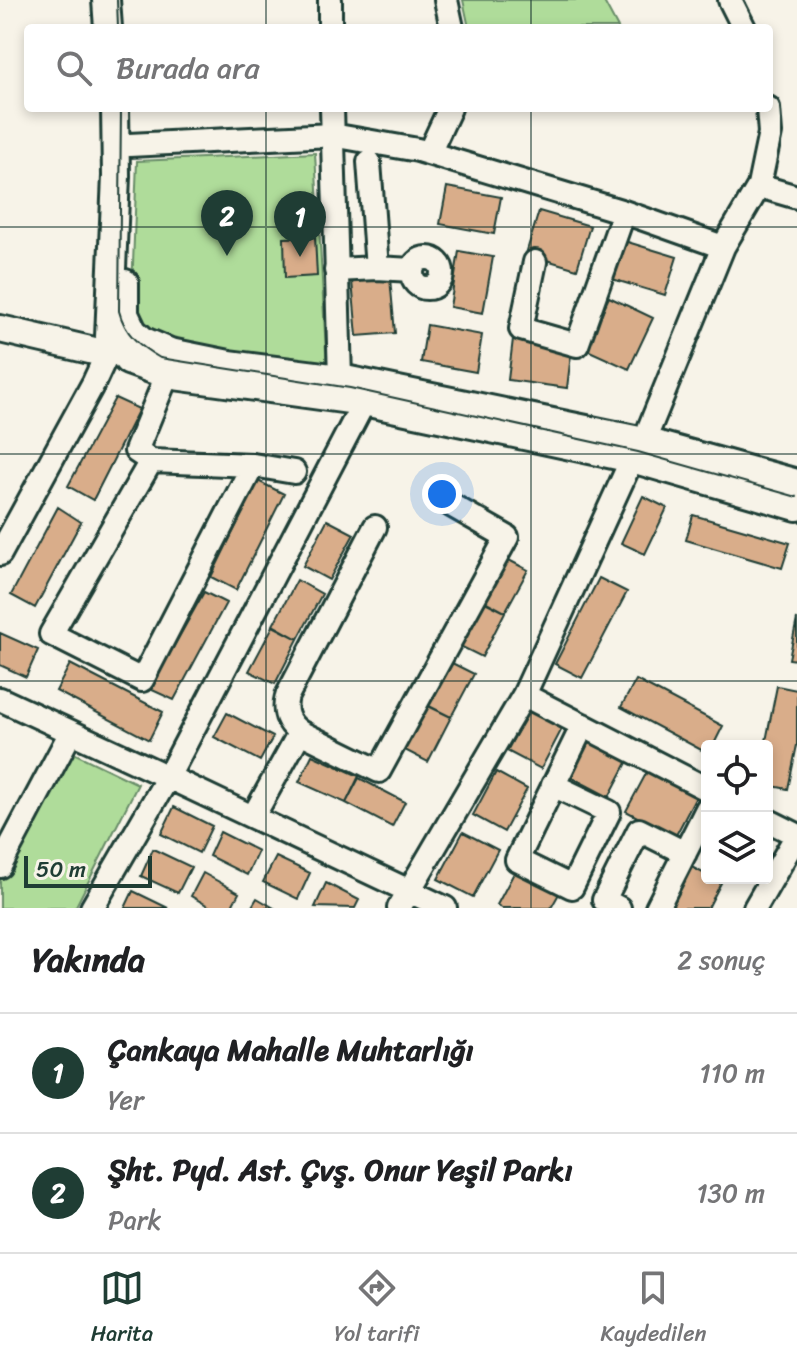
<!DOCTYPE html>
<html lang="tr">
<head>
<meta charset="utf-8">
<style>
	body { margin:0; font-family:Sriracha,sans-serif; background:#f2f2f2; color:#202124 }
	.controls { position:absolute; right:24px; bottom:24px; display:grid; overflow:hidden; border-radius:8px; box-shadow:0 4px 12px #0003 }
	.controls button { width:72px; height:72px; display:grid; place-items:center; padding:0; border:0; border-bottom:2px solid #e0e0e0; background:#fff; color:#202124; font:40px sans-serif }
	.scale { position:absolute; left:24px; bottom:20px; width:128px; box-sizing:border-box; padding-left:8px; border:4px solid #1f3d34; border-top:0; font-size:22px; line-height:28px; white-space:nowrap; color:#1f3d34; -webkit-text-stroke:6px #f7f3e8; paint-order:stroke }
	.you { position:absolute; left:442px; top:494px; width:28px; height:28px; margin:-20px; border:6px solid #fff; border-radius:50%; background:#1a73e8; box-shadow:0 0 0 12px #1a73e833 }
	.badge { display:grid; place-items:center; width:52px; height:52px; border-radius:50%; background:#1f3d34; color:#fff; font-size:26px; font-weight:700 }
	.pin { position:absolute; translate:-50% -66px; filter:drop-shadow(0 2px 4px #0008) }
	.pin::after { content:''; position:absolute; top:42px; width:28px; height:24px; background:inherit; clip-path:polygon(0 0,100% 0,50% 100%) }
	.list { margin:0; padding:0; list-style:none }
	h2 { display:flex; justify-content:space-between; align-items:center; height:104px; margin:0; padding:0 32px; font-size:34px }
	h2 small { font-size:26px; font-weight:400; color:#757577 }
	.list li { display:grid; grid-template-columns:52px 1fr auto; gap:24px; align-items:center; box-sizing:border-box; height:120px; padding:0 32px; border-top:2px solid #e0e0e0 }
	.list b { display:block; font-size:30px; white-space:nowrap }
	.list p { margin:0; font-size:26px; white-space:nowrap; color:#757577 }
	.list em { font-size:26px; font-style:normal; color:#757577 }
	.icon { flex:none; width:44px; height:44px; fill:none; stroke:currentColor; stroke-width:2; stroke-linecap:round; stroke-linejoin:round }
	.map { position:relative; flex:none; width:797px; height:908px; overflow:hidden }
	.search { position:absolute; background:#fff; box-shadow:0 4px 12px #0003; left:24px; right:24px; top:24px; height:88px; display:flex; align-items:center; gap:20px; box-sizing:border-box; padding:0 28px; border-radius:8px; color:#757577; font-size:30px }
	.sheet { height:344px; background:#fff }
	nav { display:flex; justify-content:space-around; align-items:center; box-sizing:border-box; height:112px; border-top:2px solid #e0e0e0; background:#fff; font-size:22px; color:#757577 }
	nav a { display:grid; justify-items:center; gap:4px }
	nav .on { color:#1f3d34 }
	.map>svg:first-child { display:block }
	.green { fill:#afdc9a; stroke:#678c67; stroke-width:2 }
	.building { fill:#d9ad8a; stroke:#1f3d34; stroke-width:2 }
	.lines { fill:none; stroke-linecap:round; stroke-linejoin:round }
	.minor-casing { stroke:#1f3d34; stroke-width:28 }
	.major-casing { stroke:#1f3d34; stroke-width:32 }
	.minor { stroke:#f7f3e8; stroke-width:22 }
	.major { stroke:#f7f3e8; stroke-width:26 }
	.tram { stroke:#1f3d34; stroke-width:2 }
	.grid { fill:none; stroke:#1f3d34; stroke-width:2; stroke-opacity:0.55 }
</style>
</head>
<body>
<div class="map">
<svg width="797" height="908" viewBox="0 0 797 908">
	<rect width="100%" height="100%" fill="#f7f3e8"/>
	<filter id="ink" filterUnits="userSpaceOnUse"><feTurbulence type="fractalNoise" baseFrequency=".0125" numOctaves="2"/><feDisplacementMap in="SourceGraphic" scale="16" xChannelSelector="R" yChannelSelector="G"/><feConvolveMatrix kernelMatrix="1 2 1 2 8 2 1 2 1" color-interpolation-filters="sRGB"/></filter>
	<g filter="url(#ink)">
		<path class="green" d="M463 0H603L618 28H469Z
			M315 153 327 370 170 345 140 328 132 290 137 161Z
			M61 747 138 784 75 908H0V868Z"/>
		<path class="building" d="M447 187 501 197 494 234 440 224Z
			M539 211 590 226 577 269 526 254Z
			M315 237 317 276 285 278 284 238Z
			M621 240 677 257 665 295 609 278Z
			M459 251 493 257 483 313 450 307Z
			M390 278 395 333 357 336 352 281Z
			M609 297 653 318 629 369 585 349Z
			M427 325 482 335 476 372 421 362Z
			M513 339 572 346 567 388 508 380Z
			M115 398 139 409 93 500 68 486Z
			M258 481 284 494 236 590 211 577Z
			M643 496 667 508 645 554 621 543Z
			M58 507 81 522 35 608 11 595Z
			M693 515 790 543 782 568 686 540Z
			M327 520 354 534 329 580 303 566Z
			M501 556 528 570 505 612 479 598Z
			M599 578 627 592 582 678 555 664Z
			M297 580 322 594 298 639 273 625Z
			M204 592 226 603 174 700 150 689Z
			M479 599 505 612 482 657 456 644Z
			M797 619V660L789 659Z
			M273 626 298 639 275 684 249 671Z
			M0 633 38 650 26 677 0 665Z
			M448 661 474 674 451 717 425 704Z
			M70 664 163 712 149 740 56 691Z
			M636 680 723 726 713 746H707V753L621 707Z
			M777 686 797 690V745L788 789 767 785V746H765Z
			M424 704 451 717 428 762 401 748Z
			M530 707 564 725 541 769 507 751Z
			M227 713 273 737 260 761 214 737Z
			M584 738 628 761 609 797 565 774Z
			M312 755 359 776 346 803 299 782Z
			M648 770 697 795 675 837 626 811Z
			M496 772 527 789 504 832 473 815Z
			M359 778 405 802 392 827 346 803Z
			M174 807 212 826 199 853 161 834Z
			M220 832 258 851 247 875 209 856Z
			M463 832 498 850 473 897 438 879Z
			M153 849 191 867 178 893 141 876Z
			M276 857 310 873 298 899 263 882Z
			M684 863 707 875V878H712L721 883 708 908H660Z
			M516 869 560 892 551 908H502L497 905Z
			M203 873 239 893 231 908H212L191 896Z
			M326 883 359 900 355 908 315 907Z
			M133 891 168 908H125Z
			M257 898 274 908H251Z"/>
		<g class="lines">
			<defs>
				<path id="minor" d="M330 0V28
					M446 0 452 28
					M730 0 744 28
					M332 108 340 378 364 402 168 777 445 908
					M129 145 332 135 418 150 624 212 723 247
					M429 153 450 108
					M369 162 377 268
					M759 186 797 197
					M412 273a15 15 0 1 1 30 0a15 15 0 1 1-30 0Z
					M535 262 521 329 577 345 624 212
					M336 270 377 268 412 270
					M167 375 136 451 151 461 253 465 294 472
					M151 461 51 634 142 680 253 465
					M375 527 287 696C283 711 287 723 300 732L379 771 507 537 451 505
					M0 554 94 382 107 354
					M524 695 707 789
					M0 699 168 777 92 908
					M553 785 609 812 572 887 517 860 583 725
					M253 817 300 732
					M767 820 797 835
					M0 866 71 732
					M399 908 524 695 632 459 644 441 723 247 759 186 770 133 768 108
					M619 908 604 900 639 830 685 853
					M657 908 707 809
					M755 908 797 835"/>
				<path id="major" d="M106 0 108 28
					M115 108 116 176 109 337 128 361 167 375 364 402 632 459 797 507
					M125 283V314L133 331 144 341 170 352 229 364 340 378 644 441 797 483
					M0 329 107 354 118 349 128 340"/>
			</defs>
			<use href="#minor" class="minor-casing"/>
			<use href="#major" class="major-casing"/>
			<use href="#minor" class="minor"/>
			<use href="#major" class="major"/>
			<path class="tram" d="M117 0 118 28
				M121 108 119 311C125 334 139 346 160 358L350 388 638 452 797 497"/>
		</g>
	</g>
	<path class="grid" d="M266 0V28M531 0V28M266 108V908M531 108V908M0 227H797M0 454H797M0 681H797"/>
</svg>
<div class="controls">
<button><svg class="icon" aria-label="locate" viewBox="0 0 24 24"><circle cx="12" cy="12" r="6"/><path d="M12 2v4M12 18v4M2 12h4M18 12h4"/></svg></button>
<button><svg class="icon" aria-label="layers" viewBox="0 0 24 24"><path d="M12 4l9 5-9 5-9-5zM3 14l9 5 9-5"/></svg></button>
</div>
<div class="scale">50 m</div>
<div class="you"></div>
<div class="pin badge" style="left:300px;top:257px">1</div>
<div class="pin badge" style="left:227px;top:256px">2</div>
<div class="search"><svg class="icon" aria-label="search" viewBox="0 0 24 24"><circle cx="10" cy="10" r="6"/><path d="M15 15l6 6"/></svg>Burada ara</div>
</div>
<section class="sheet">
<h2>Yakında<small>2 sonuç</small></h2>
<ul class="list">
<li><span class="badge">1</span><div><b>Çankaya Mahalle Muhtarlığı</b><p>Yer</p></div><em>110 m</em></li>
<li><span class="badge">2</span><div><b>Şht. Pyd. Ast. Çvş. Onur Yeşil Parkı</b><p>Park</p></div><em>130 m</em></li>
</ul>
</section>
<nav>
<a class="on"><svg class="icon" aria-label="map" viewBox="0 0 24 24"><path d="M3 6l6-2 6 2 6-2v14l-6 2-6-2-6 2zM9 4v14M15 6v14"/></svg>Harita</a>
<a><svg class="icon" aria-label="directions" viewBox="0 0 24 24"><path d="M12 3l9 9-9 9-9-9zM9 14v-3h6M13 9l2 2-2 2"/></svg>Yol tarifi</a>
<a><svg class="icon" aria-label="saved" viewBox="0 0 24 24"><path d="M7 4h10v16l-5-4-5 4z"/></svg>Kaydedilen</a>
</nav>
</body>
</html>
